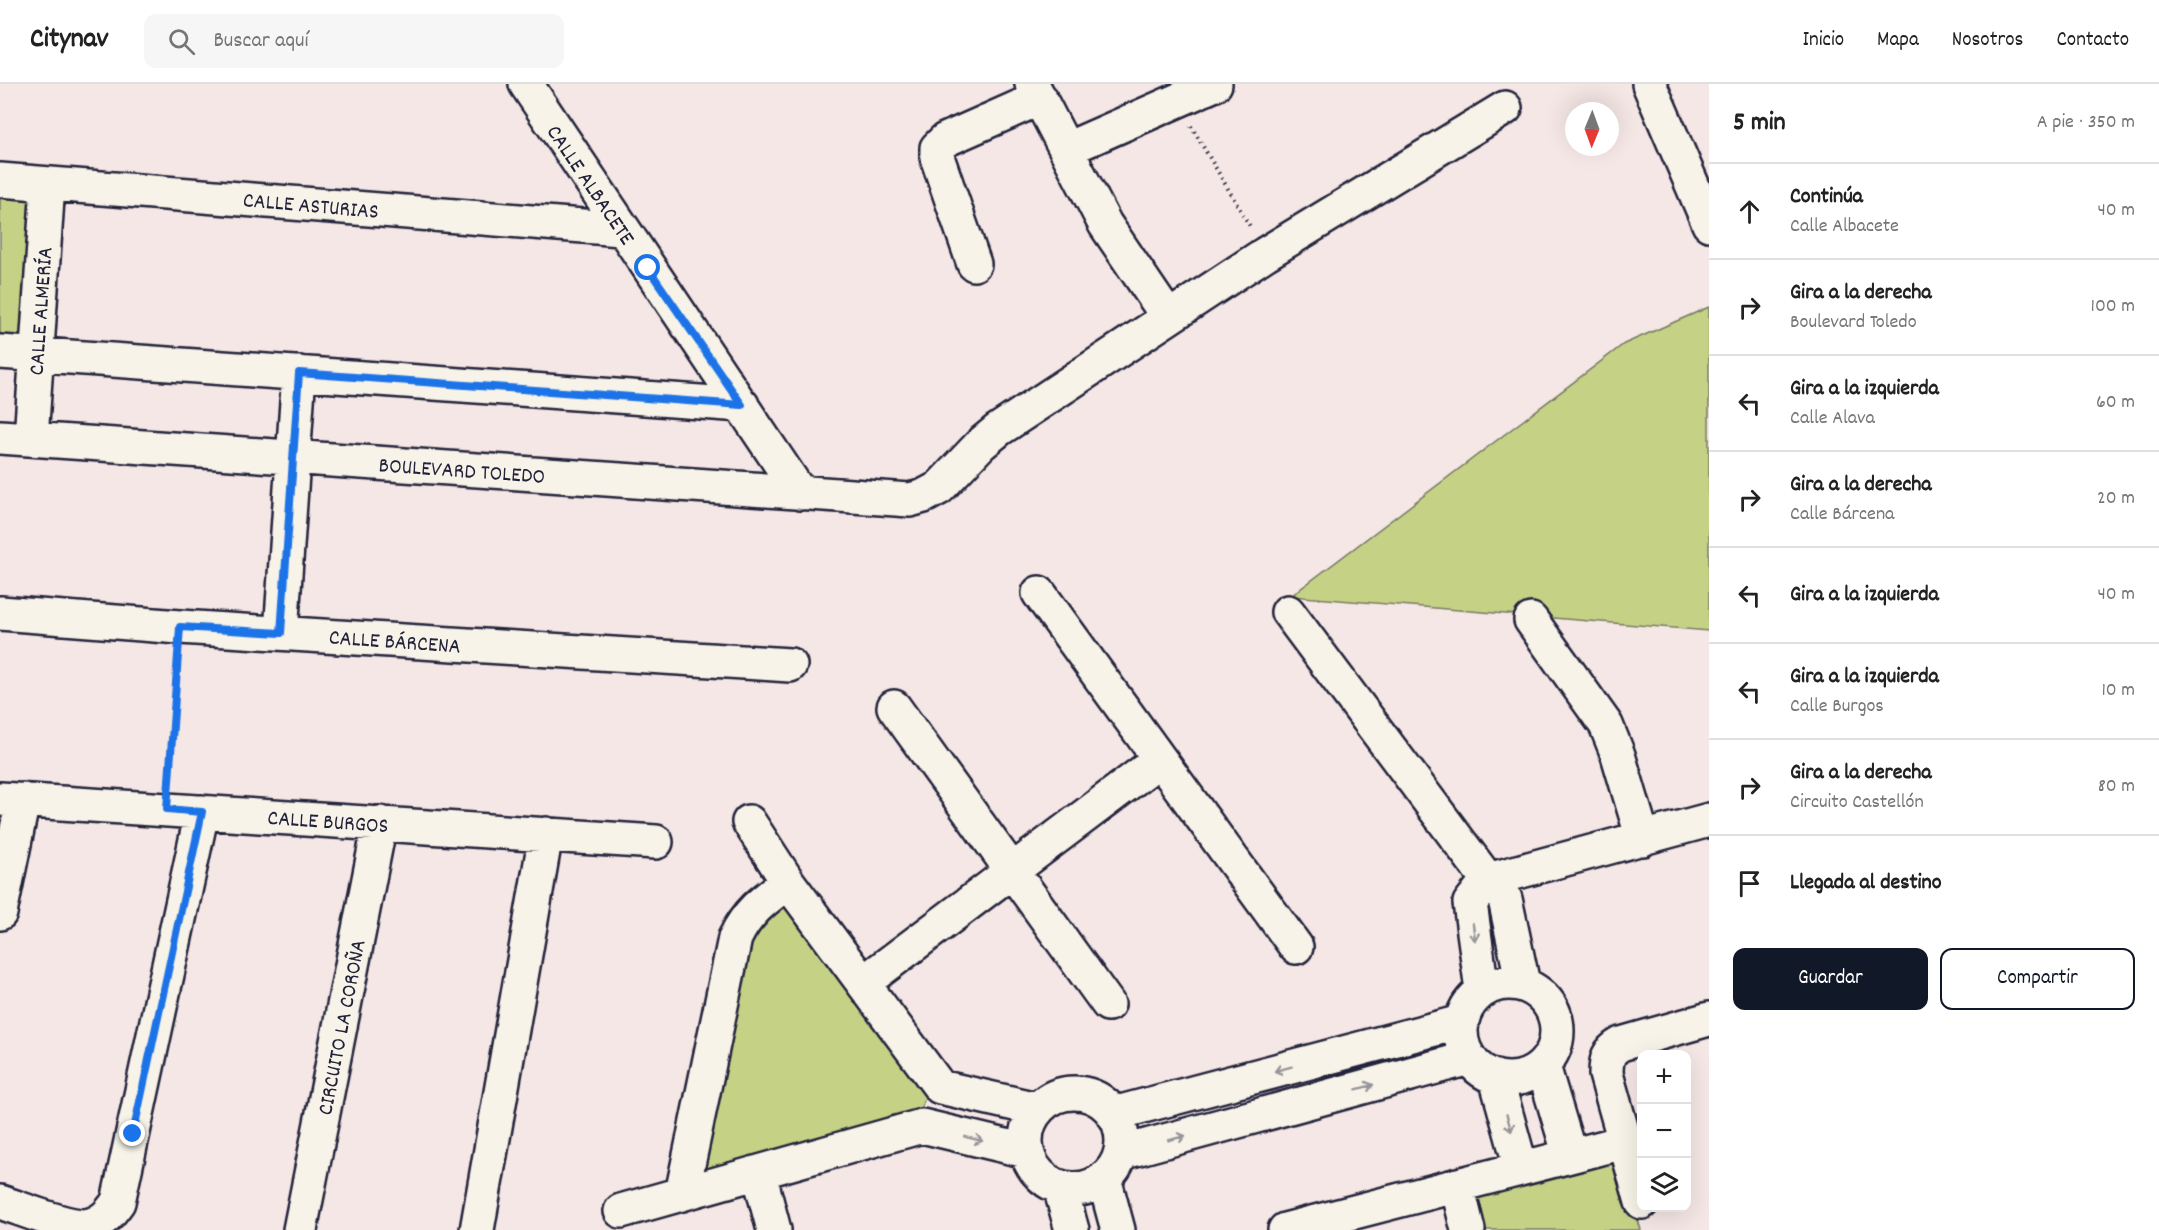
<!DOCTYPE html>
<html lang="es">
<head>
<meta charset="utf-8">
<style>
	body { margin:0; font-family:Dekko,sans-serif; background:#f6f6f6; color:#222 }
	.controls { position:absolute; right:18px; bottom:18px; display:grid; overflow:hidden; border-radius:12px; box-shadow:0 6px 24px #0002 }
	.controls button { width:54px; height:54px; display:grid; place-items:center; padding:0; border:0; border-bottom:2px solid #e0e0e0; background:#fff; color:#222; font:30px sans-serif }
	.compass { position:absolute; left:1565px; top:18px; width:54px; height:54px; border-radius:50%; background:#fff; box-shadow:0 6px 24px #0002; rotate:181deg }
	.stop { position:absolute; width:18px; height:18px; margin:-14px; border:4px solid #1a73e8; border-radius:50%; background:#fff }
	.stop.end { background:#1a73e8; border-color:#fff; box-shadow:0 2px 6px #0008 }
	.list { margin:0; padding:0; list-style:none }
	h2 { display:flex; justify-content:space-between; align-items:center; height:78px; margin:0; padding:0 24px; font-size:26px }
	h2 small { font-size:20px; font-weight:400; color:#767676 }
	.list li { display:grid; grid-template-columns:39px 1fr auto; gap:18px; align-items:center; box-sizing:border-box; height:96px; padding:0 24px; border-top:2px solid #e0e0e0 }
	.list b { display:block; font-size:22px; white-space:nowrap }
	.list p { margin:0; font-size:20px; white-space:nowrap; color:#767676 }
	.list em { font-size:20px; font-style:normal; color:#767676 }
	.actions { display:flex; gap:12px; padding:18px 24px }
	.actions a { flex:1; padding:14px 0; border:2px solid #111827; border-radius:12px; text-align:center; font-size:21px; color:#111827 }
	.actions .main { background:#111827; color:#fff }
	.icon { flex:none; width:33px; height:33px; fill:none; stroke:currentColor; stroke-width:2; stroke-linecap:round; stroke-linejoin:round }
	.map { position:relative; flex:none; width:1709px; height:1146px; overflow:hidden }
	header { display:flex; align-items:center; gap:36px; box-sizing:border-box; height:84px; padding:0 30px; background:#fff; border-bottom:2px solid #e0e0e0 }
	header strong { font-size:28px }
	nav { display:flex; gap:33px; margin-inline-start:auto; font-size:21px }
	.search { width:420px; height:54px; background:#f6f6f6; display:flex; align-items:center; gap:15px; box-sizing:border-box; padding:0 21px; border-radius:12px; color:#767676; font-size:22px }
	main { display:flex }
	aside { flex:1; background:#fff }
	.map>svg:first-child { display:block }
	.green { fill:#c5d286; stroke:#747a60; stroke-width:1.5 }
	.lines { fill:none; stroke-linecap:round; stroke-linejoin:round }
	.minor-casing { stroke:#22223b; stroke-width:38 }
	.path { stroke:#22223b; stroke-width:4; stroke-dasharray:1.5 4.5; stroke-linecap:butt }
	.minor { stroke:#f7f3e8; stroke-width:33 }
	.oneway { stroke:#97959a }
	.route { stroke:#1a73e8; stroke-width:8 }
	.labels { text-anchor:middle; stroke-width:6; stroke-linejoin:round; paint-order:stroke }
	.street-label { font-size:22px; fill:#22223b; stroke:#f7f3e8 }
</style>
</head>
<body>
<header>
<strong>Citynav</strong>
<div class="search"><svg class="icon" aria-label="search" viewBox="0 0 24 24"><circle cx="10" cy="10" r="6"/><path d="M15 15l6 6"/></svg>Buscar aquí</div>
<nav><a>Inicio</a><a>Mapa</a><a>Nosotros</a><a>Contacto</a></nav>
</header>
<main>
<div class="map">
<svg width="1709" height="1146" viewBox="0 0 1709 1146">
	<rect width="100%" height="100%" fill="#f5e7e5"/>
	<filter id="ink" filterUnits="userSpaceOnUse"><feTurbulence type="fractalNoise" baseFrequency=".0167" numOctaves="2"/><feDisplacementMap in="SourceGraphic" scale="12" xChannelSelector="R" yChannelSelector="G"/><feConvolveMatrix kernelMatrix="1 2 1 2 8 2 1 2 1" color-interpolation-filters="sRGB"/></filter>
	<g filter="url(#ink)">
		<path class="green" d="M0 111 34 114 25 261 0 259Z
			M1709 223V547L1291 512 1624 260Z
			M781 816 929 1002 917 1036 696 1092 749 850Z
			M1618 1070 1641 1146H1482L1474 1110Z"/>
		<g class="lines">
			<defs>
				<path id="minor" d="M526 0 800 409
					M1032 0 1105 140 1168 233
					M1649 0 1709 140
					M1067 65 1215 0
					M0 96 621 145
					M974 180 937 73V64L945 56 1040 14
					M0 268 742 321
					M0 353 910 416 924 412 939 404 981 360 998 346 1265 170 1505 24
					M31 355 48 100
					M1039 509 1296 863
					M1288 528 1488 796 1505 815 1523 900
					M0 529 180 543 790 581
					M1531 536 1606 641 1618 671 1643 755
					M281 549 299 289
					M894 623 1108 920
					M0 715 656 758
					M749 738 788 798 940 1003 1037 1025
					M0 829 23 716
					M1461 947a48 48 0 1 1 96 0a48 48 0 1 1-96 0Z
					M863 899 1159 676
					M1482 906 1470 819 1488 796 1709 736
					M1543 982 1570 1072
					M1496 994 1521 1084
					M1026 1057a48 48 0 1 1 96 0a48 48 0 1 1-96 0Z
					M1113 1030 1461 938
					M1121 1069 1469 974
					M759 1089 774 1146
					M1104 1094 1118 1146
					M1457 1101 1468 1146
					M1060 1103 1072 1146
					M682 1110 735 854C748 827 764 816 788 798
					M0 1118C20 1124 72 1146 90 1141 103 1138 110 1129 118 1118L202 728
					M1642 1118 1606 990C1606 975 1608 967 1621 960L1709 935
					M621 1127 922 1042 1026 1067
					M300 1146 380 739
					M477 1146 546 750
					M1285 1146 1624 1058"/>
			</defs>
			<use href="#minor" class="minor-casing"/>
			<path class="path" d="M1191 42 1251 144
				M169 697 178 573"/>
			<use href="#minor" class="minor"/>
		</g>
		<defs><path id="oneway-shaft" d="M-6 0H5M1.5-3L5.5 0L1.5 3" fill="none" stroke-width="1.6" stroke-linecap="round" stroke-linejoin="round" transform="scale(1.5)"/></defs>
		<g class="oneway">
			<use href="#oneway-shaft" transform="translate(1474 848) rotate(82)"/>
			<use href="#oneway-shaft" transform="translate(1283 985) rotate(165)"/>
			<use href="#oneway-shaft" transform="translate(1365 1003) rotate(-15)"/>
			<use href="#oneway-shaft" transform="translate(1509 1039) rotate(74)"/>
			<use href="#oneway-shaft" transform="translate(1177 1054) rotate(-15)"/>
			<use href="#oneway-shaft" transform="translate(974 1055) rotate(14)"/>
		</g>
	</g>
	<g class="lines" filter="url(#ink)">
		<path class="route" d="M133 1050 202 728 167 725 180 543 281 549 299 289 742 321 648 184"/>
	</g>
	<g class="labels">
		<g class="street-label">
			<text transform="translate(592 100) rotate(56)" y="8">CALLE ALBACETE</text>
			<text transform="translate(311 120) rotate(5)" y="8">CALLE ASTURIAS</text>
			<text transform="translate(39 227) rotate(-86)" y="8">CALLE ALMERÍA</text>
			<text transform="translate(462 385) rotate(4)" y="8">BOULEVARD TOLEDO</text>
			<text transform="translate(395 556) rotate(4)" y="8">CALLE BÁRCENA</text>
			<text transform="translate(328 736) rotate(4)" y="8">CALLE BURGOS</text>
			<text transform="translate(340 943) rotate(-79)" y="8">CIRCUITO LA COROÑA</text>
		</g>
	</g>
</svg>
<div class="controls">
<button>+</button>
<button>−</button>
<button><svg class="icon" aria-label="layers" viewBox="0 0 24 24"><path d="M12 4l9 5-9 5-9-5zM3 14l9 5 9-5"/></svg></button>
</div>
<svg class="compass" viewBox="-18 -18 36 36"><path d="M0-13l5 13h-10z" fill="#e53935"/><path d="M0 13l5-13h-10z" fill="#767676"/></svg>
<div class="stop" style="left:648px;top:184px"></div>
<div class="stop end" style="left:133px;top:1050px"></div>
</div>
<aside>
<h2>5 min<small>A pie · 350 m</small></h2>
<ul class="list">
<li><svg class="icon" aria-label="ahead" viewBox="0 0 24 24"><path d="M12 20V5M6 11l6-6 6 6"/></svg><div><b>Continúa</b><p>Calle Albacete</p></div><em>40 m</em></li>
<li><svg class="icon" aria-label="right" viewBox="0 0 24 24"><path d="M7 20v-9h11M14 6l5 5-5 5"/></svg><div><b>Gira a la derecha</b><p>Boulevard Toledo</p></div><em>100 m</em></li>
<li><svg class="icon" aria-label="left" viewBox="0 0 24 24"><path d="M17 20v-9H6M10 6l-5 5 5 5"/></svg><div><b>Gira a la izquierda</b><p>Calle Alava</p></div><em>60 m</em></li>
<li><svg class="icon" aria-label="right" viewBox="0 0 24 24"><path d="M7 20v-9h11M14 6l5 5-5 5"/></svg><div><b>Gira a la derecha</b><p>Calle Bárcena</p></div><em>20 m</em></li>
<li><svg class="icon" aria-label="left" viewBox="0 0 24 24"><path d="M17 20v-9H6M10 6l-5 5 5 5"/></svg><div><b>Gira a la izquierda</b></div><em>40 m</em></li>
<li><svg class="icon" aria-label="left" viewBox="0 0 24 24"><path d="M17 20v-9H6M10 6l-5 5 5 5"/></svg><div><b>Gira a la izquierda</b><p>Calle Burgos</p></div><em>10 m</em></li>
<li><svg class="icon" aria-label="right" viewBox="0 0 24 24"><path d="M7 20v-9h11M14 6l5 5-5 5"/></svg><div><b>Gira a la derecha</b><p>Circuito Castellón</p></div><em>80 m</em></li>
<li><svg class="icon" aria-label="arrive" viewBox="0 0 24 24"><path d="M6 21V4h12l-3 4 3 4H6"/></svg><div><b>Llegada al destino</b></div></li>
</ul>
<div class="actions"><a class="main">Guardar</a><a>Compartir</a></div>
</aside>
</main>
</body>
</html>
